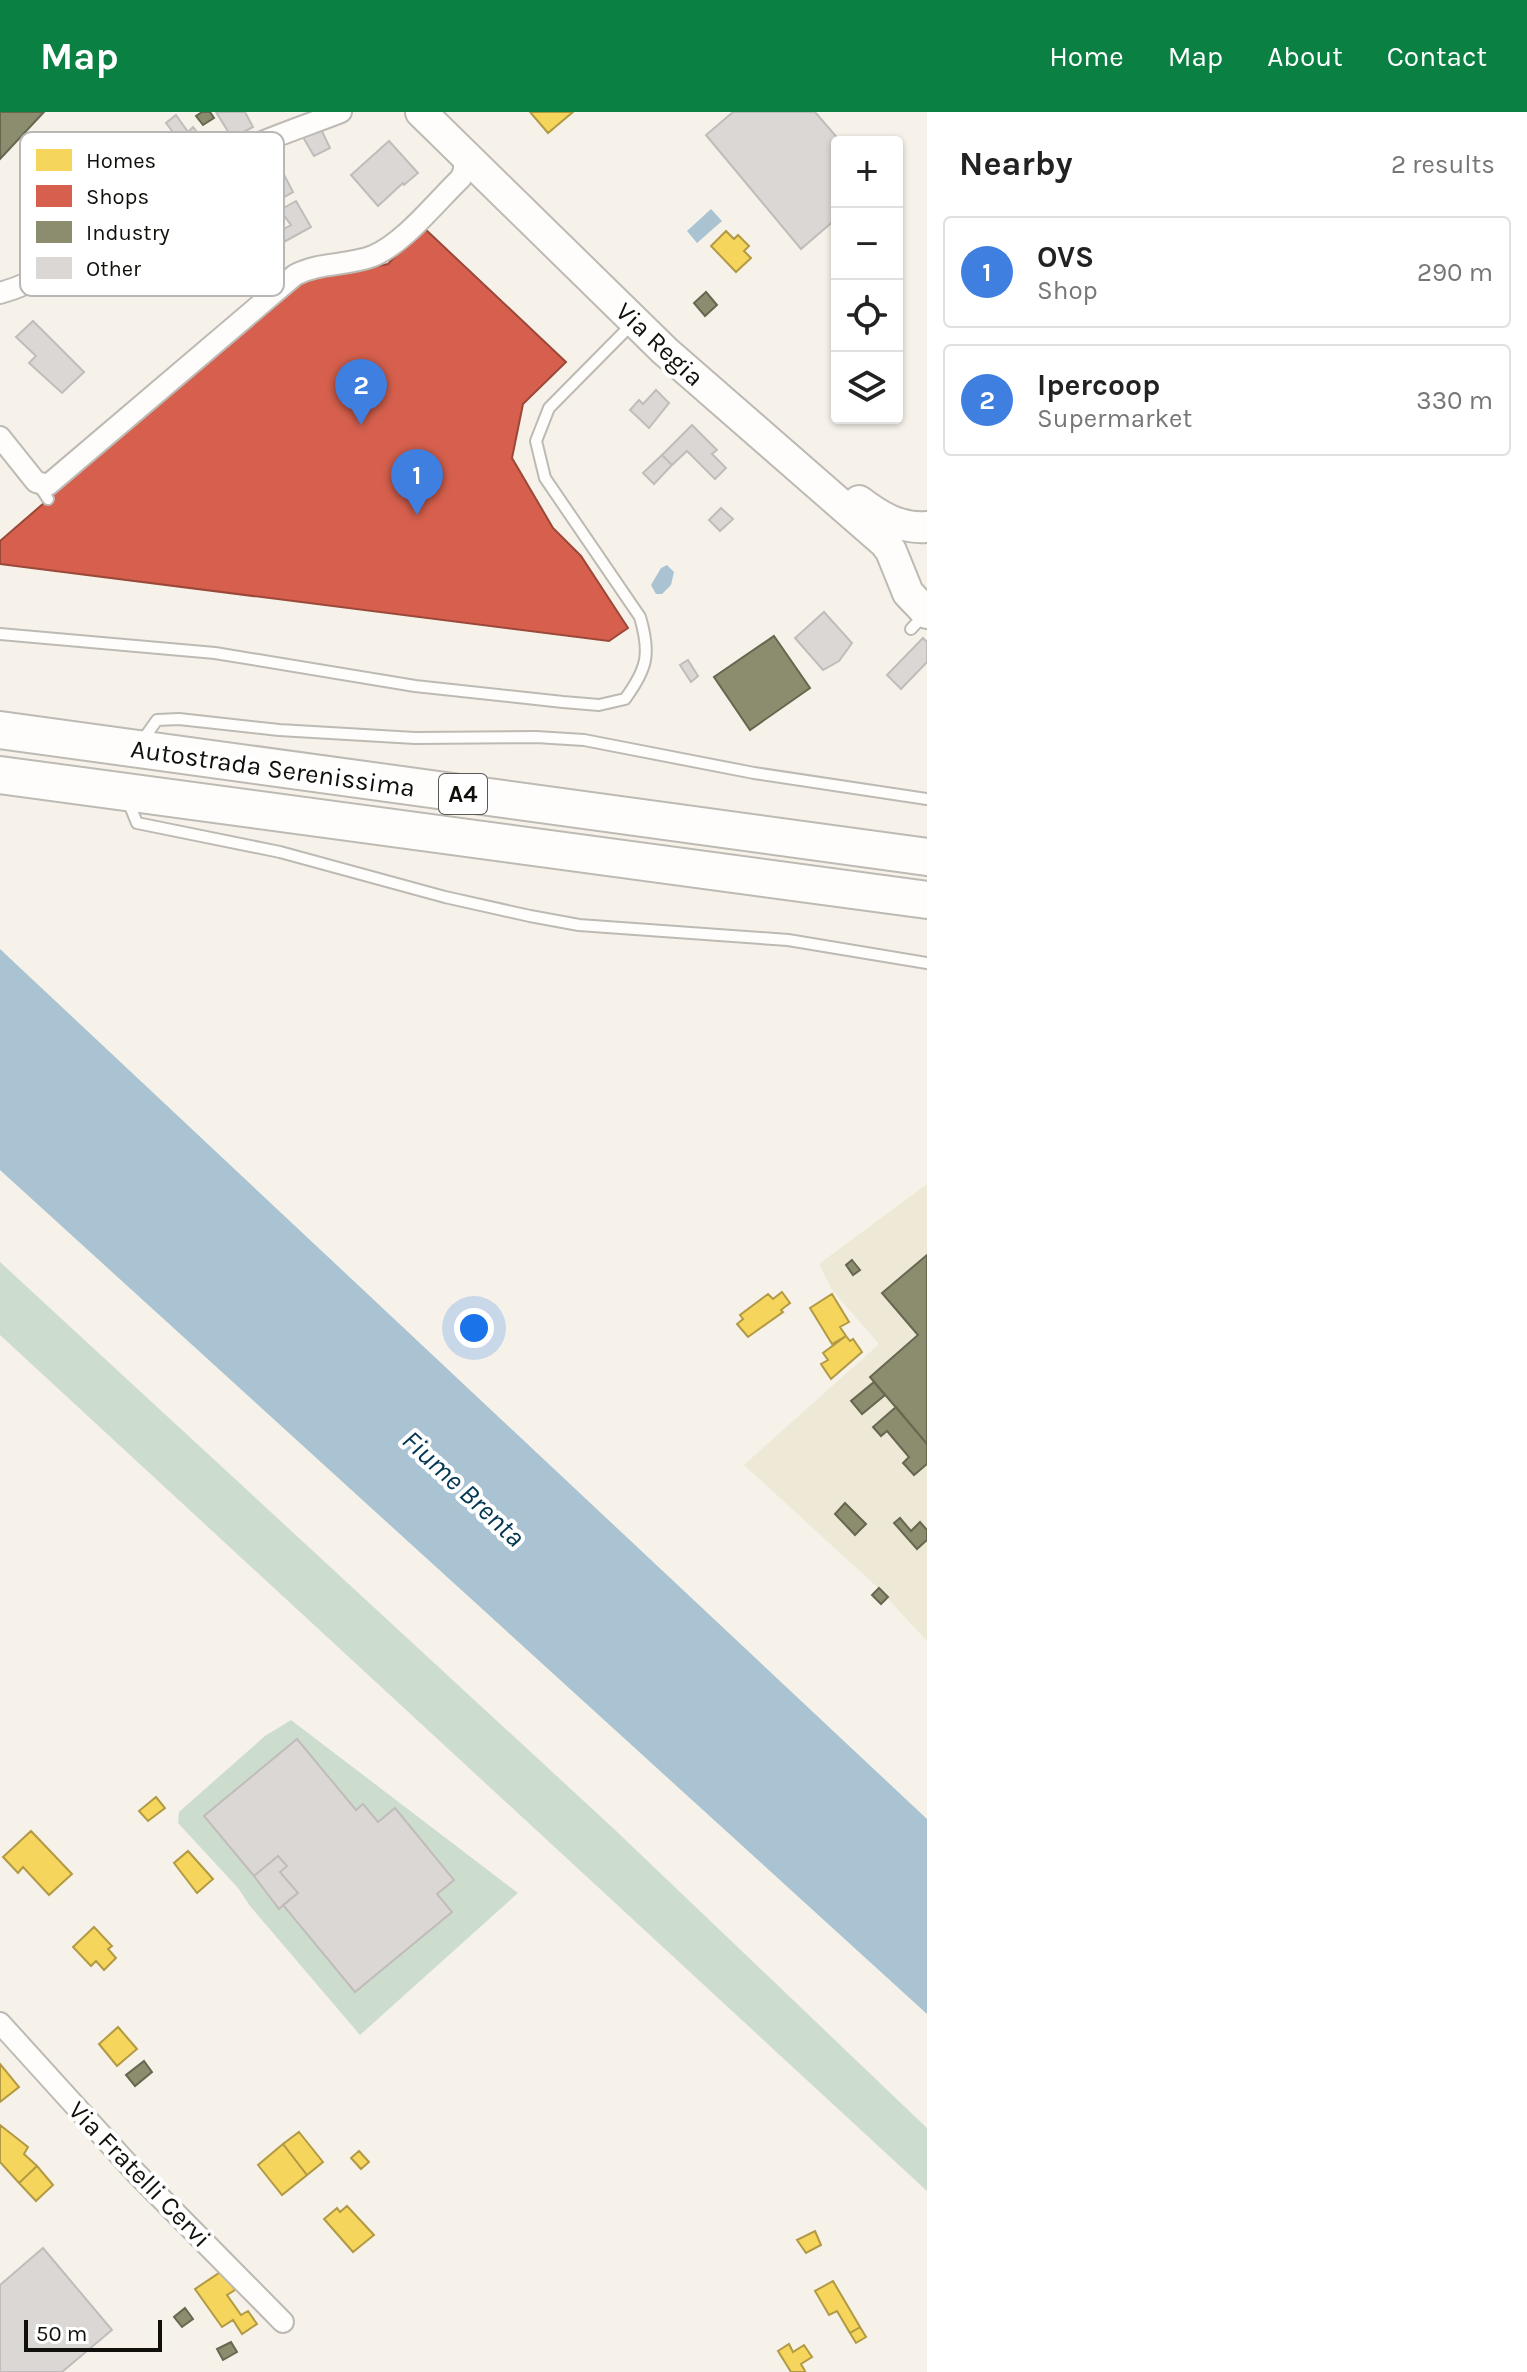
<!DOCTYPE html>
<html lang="en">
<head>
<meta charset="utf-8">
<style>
	body { margin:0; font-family:Karla,sans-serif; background:#f6f6f6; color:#222 }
	.controls { position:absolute; right:24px; top:24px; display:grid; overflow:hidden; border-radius:8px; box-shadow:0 2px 6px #0004 }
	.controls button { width:72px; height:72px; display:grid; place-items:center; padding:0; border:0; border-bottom:2px solid #e0e0e0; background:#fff; color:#222; font:40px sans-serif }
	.scale { position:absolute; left:24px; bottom:20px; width:138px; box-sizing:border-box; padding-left:8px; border:4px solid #12100b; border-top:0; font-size:22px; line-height:28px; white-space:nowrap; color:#12100b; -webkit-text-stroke:6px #fff; paint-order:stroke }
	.you { position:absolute; left:474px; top:1216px; width:28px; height:28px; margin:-20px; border:6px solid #fff; border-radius:50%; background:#1a73e8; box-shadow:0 0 0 12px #1a73e833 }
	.badge { display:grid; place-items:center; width:52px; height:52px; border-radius:50%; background:#0b8043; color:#fff; font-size:26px; font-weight:700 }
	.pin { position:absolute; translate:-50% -66px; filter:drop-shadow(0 2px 4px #0008) }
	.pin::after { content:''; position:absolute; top:42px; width:28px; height:24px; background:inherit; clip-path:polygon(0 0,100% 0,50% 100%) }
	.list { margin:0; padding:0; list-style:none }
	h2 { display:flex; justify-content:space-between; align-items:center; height:104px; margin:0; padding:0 32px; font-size:34px }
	h2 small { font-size:26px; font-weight:400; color:#767676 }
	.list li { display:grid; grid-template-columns:52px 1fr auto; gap:24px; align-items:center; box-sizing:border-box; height:112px; margin:0 16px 16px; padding:0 16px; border:2px solid #e0e0e0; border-radius:8px }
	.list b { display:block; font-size:30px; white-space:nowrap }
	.list p { margin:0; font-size:26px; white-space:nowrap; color:#767676 }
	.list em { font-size:26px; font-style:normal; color:#767676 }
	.icon { flex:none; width:44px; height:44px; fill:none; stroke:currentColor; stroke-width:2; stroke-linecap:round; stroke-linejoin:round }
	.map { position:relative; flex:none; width:927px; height:2260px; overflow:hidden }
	header { display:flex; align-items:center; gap:48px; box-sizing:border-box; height:112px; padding:0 40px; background:#0b8043; color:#fff }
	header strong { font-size:38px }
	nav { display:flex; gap:44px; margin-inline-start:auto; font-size:28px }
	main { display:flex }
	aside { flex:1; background:#fff }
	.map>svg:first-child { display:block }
	.built { fill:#eee8d7 }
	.green { fill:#cdddcd }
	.water { fill:#a9c3d3 }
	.homes { fill:#f6d55c; stroke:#b29a44; stroke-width:2 }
	.shops { fill:#d6604d; stroke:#9b4839; stroke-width:2 }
	.industry { fill:#8c8c6e; stroke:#676750; stroke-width:2 }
	.building { fill:#dbd7d5; stroke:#c0bcbb; stroke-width:2 }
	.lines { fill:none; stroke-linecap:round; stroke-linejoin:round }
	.service-casing { stroke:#bdbab3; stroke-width:14 }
	.minor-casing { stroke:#bdbab3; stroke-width:24 }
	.primary-casing { stroke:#bdbab3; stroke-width:34 }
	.motorway-casing { stroke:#bdbab3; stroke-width:40 }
	.service { stroke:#fefdfc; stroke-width:10 }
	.minor { stroke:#fefdfc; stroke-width:20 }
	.primary { stroke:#fefdfc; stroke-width:30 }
	.motorway { stroke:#fefdfc; stroke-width:36 }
	.labels { text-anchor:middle; stroke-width:8; stroke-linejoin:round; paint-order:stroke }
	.shield { fill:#fff; stroke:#595854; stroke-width:2 }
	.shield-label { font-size:24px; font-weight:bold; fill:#12100b }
	.street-label { font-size:26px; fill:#12100b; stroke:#fff }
	.water-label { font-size:28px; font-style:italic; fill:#033752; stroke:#fff }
	.key { fill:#fff; stroke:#b8b7b6; stroke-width:2 }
	.key-label { font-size:22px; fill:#12100b }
</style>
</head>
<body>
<header>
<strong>Map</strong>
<nav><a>Home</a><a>Map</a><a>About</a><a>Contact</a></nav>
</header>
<main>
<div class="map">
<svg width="927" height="2260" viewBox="0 0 927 2260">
	<rect width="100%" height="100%" fill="#f6f2e9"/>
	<path class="built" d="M927 1072V1529L876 1474 744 1353 879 1232 832 1178 819 1152Z"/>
	<path class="green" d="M0 1150 613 1716 927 2016V2079L0 1223Z
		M291 1608 518 1781 360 1923 250 1794 238 1776 178 1711 179 1700 265 1624Z"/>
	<path class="water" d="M711 97 722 109 697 131 687 119Z
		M667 453 674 460 671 473 662 482H656L651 473 661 456Z
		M0 837 927 1707V1902L0 1058Z"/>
	<path class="homes" d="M530 0H573L548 21Z
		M726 119 734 127 738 123 749 134 744 139 751 146 736 160 711 134Z
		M782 1180 790 1191 781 1198 783 1200 748 1225 737 1212 743 1207 740 1203 768 1182 773 1187Z
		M832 1182 849 1210 840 1215 846 1224 832 1232 810 1196Z
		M846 1224 850 1229 853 1227 862 1240 831 1267 821 1252 828 1248 823 1241Z
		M156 1685 165 1696 148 1709 139 1699Z
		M31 1719 72 1762 49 1783 23 1755 18 1761 3 1745Z
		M188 1739 213 1767 197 1781 174 1751Z
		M94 1815 112 1834 108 1837 116 1846 104 1858 96 1849 91 1854 73 1835Z
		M118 1915 137 1937 117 1954 99 1932Z
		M0 1952 19 1975 0 1990Z
		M0 2013 28 2035 24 2042 37 2054 19 2071 0 2050Z
		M299 2020 323 2050 307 2063 283 2032Z
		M283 2032 307 2063 282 2083 258 2053Z
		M359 2039 369 2050 361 2057 351 2046Z
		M37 2054 53 2073 36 2089 19 2071Z
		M347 2094 374 2123 353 2140 324 2107 337 2096 340 2100Z
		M815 2119 821 2133 806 2141 797 2128Z
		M222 2159 235 2178 227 2183 241 2203 248 2199 257 2212 242 2222 233 2208 222 2215 195 2177Z
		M833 2169 860 2215 850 2221 837 2199 829 2203 815 2179Z
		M860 2215 866 2225 856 2231 850 2221Z
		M789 2232 793 2240 804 2233 812 2245 801 2252 805 2259 803 2260H791L778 2239Z"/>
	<path class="shops" d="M423 115 566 250 523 292 512 346 553 416 581 444 628 516 609 529 0 452V429L302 168 388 152Z"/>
	<path class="industry" d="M0 0H44L0 47Z
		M202 0H210L214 6 203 13 196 4Z
		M706 180 717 193 705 204 694 191Z
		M774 524 810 576 750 618 714 565Z
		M927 1143V1332L870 1265 918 1223 882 1181Z
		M852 1148 860 1158 853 1163 846 1153Z
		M874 1270 885 1283 862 1302 851 1289Z
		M896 1295 927 1332V1352L914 1363 903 1351 909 1345 887 1319 881 1324 873 1315Z
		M845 1391 866 1412 855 1423 835 1402Z
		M900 1406 911 1419 920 1410 927 1418V1428L917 1437 894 1411Z
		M879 1476 888 1485 881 1492 872 1483Z
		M144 1949 152 1960 135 1974 126 1963Z
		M185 2196 193 2207 182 2215 174 2205Z
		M231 2230 237 2240 223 2248 217 2237Z"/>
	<path class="building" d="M216 0H245L253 15 232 26Z
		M733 0H815L841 30H837V106L801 137 706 23Z
		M176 3 188 20 193 15 200 24 185 36 166 11Z
		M320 15 330 36 314 44 303 25Z
		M389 29 418 61 404 73 403 71 378 94 351 63Z
		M276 47 293 80 277 89 266 68 261 71 254 59Z
		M296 89 311 115 282 131 284 135 271 141 264 128 291 113 280 98Z
		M33 209 84 260 62 281 29 251 36 244 16 225Z
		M656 278 669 291 649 316 630 298 639 288 643 292Z
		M692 313 717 338 712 342 726 356 715 367 687 339 672 353 662 343Z
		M662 343 672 353 654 372 643 361Z
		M721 396 733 407 720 419 709 408Z
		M824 500 852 531 839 549 823 558 795 526Z
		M923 526 927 530V550L901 577 887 563Z
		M688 548 698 564 691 570 680 553Z
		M297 1627 356 1698 363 1692 378 1710 395 1696 454 1768 437 1782 452 1800 355 1880 283 1793 298 1781 280 1760 287 1754 278 1744 254 1764 204 1704Z
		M278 1744 287 1754 280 1760 298 1781 279 1797 254 1764Z
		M43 2136 112 2218 62 2260H0V2173Z"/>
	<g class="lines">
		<defs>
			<path id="service" d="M38 372 48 387
				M911 517 925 502
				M0 522 215 541 415 574 563 590 599 593 625 587C647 557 651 542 640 505L545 366 536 329 549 296 633 211
				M142 629 157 608 179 607 279 618 415 626 536 625 584 628 754 661 927 687
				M128 689 137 711 280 740 445 785 530 804 579 813 788 828 927 851"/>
			<path id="minor" d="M0 181C52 167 93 129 136 99 155 87 174 75 194 63 238 36 292 19 341 0
				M0 325 36 370 48 373 295 163C319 150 347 154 373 144 404 131 436 90 461 66L464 58V42
				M0 1911 136 2061 283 2210"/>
			<path id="primary" d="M421 0 665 239 885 431 891 439 908 481 927 501
				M859 389C880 405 900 417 927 415"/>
			<path id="motorway" d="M0 618 927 745
				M0 663 927 788"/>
		</defs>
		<use href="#service" class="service-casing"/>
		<use href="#minor" class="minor-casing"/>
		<use href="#primary" class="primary-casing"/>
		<use href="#motorway" class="motorway-casing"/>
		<use href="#service" class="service"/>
		<use href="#minor" class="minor"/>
		<use href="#primary" class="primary"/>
		<use href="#motorway" class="motorway"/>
	</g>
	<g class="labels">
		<rect class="shield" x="439" y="662" width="48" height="40" rx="6"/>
		<g class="shield-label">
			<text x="463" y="690">A4</text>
		</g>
		<g class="street-label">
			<text transform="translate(660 232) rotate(43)" y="9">Via Regia</text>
			<text transform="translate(273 656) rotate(8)" y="9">Autostrada Serenissima</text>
			<text transform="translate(140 2062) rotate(46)" y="9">Via Fratelli Cervi</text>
		</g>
		<g class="water-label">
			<text transform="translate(464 1376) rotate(43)" y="10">Fiume Brenta</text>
		</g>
	</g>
	<rect x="20" y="20" width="264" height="164" rx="12" class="key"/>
	<rect x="36" y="37" width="36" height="22" fill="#f6d55c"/>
	<rect x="36" y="73" width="36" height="22" fill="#d6604d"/>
	<rect x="36" y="109" width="36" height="22" fill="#8c8c6e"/>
	<rect x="36" y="145" width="36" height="22" fill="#dbd7d5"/>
	<g class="key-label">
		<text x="86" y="56">Homes</text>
		<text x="86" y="92">Shops</text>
		<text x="86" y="128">Industry</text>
		<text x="86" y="164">Other</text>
	</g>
</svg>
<div class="controls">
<button>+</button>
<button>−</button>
<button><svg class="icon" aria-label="locate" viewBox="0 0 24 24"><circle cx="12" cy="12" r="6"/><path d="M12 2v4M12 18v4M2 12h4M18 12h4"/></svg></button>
<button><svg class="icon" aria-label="layers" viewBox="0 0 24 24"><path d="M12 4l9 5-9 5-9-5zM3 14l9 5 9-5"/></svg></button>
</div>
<div class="scale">50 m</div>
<div class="you"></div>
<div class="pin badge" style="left:417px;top:403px;background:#3f7fe0">1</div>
<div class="pin badge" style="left:361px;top:313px;background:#3f7fe0">2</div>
</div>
<aside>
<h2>Nearby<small>2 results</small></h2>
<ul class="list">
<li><span class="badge" style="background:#3f7fe0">1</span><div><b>OVS</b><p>Shop</p></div><em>290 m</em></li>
<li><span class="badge" style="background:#3f7fe0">2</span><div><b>Ipercoop</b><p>Supermarket</p></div><em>330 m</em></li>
</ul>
</aside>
</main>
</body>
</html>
